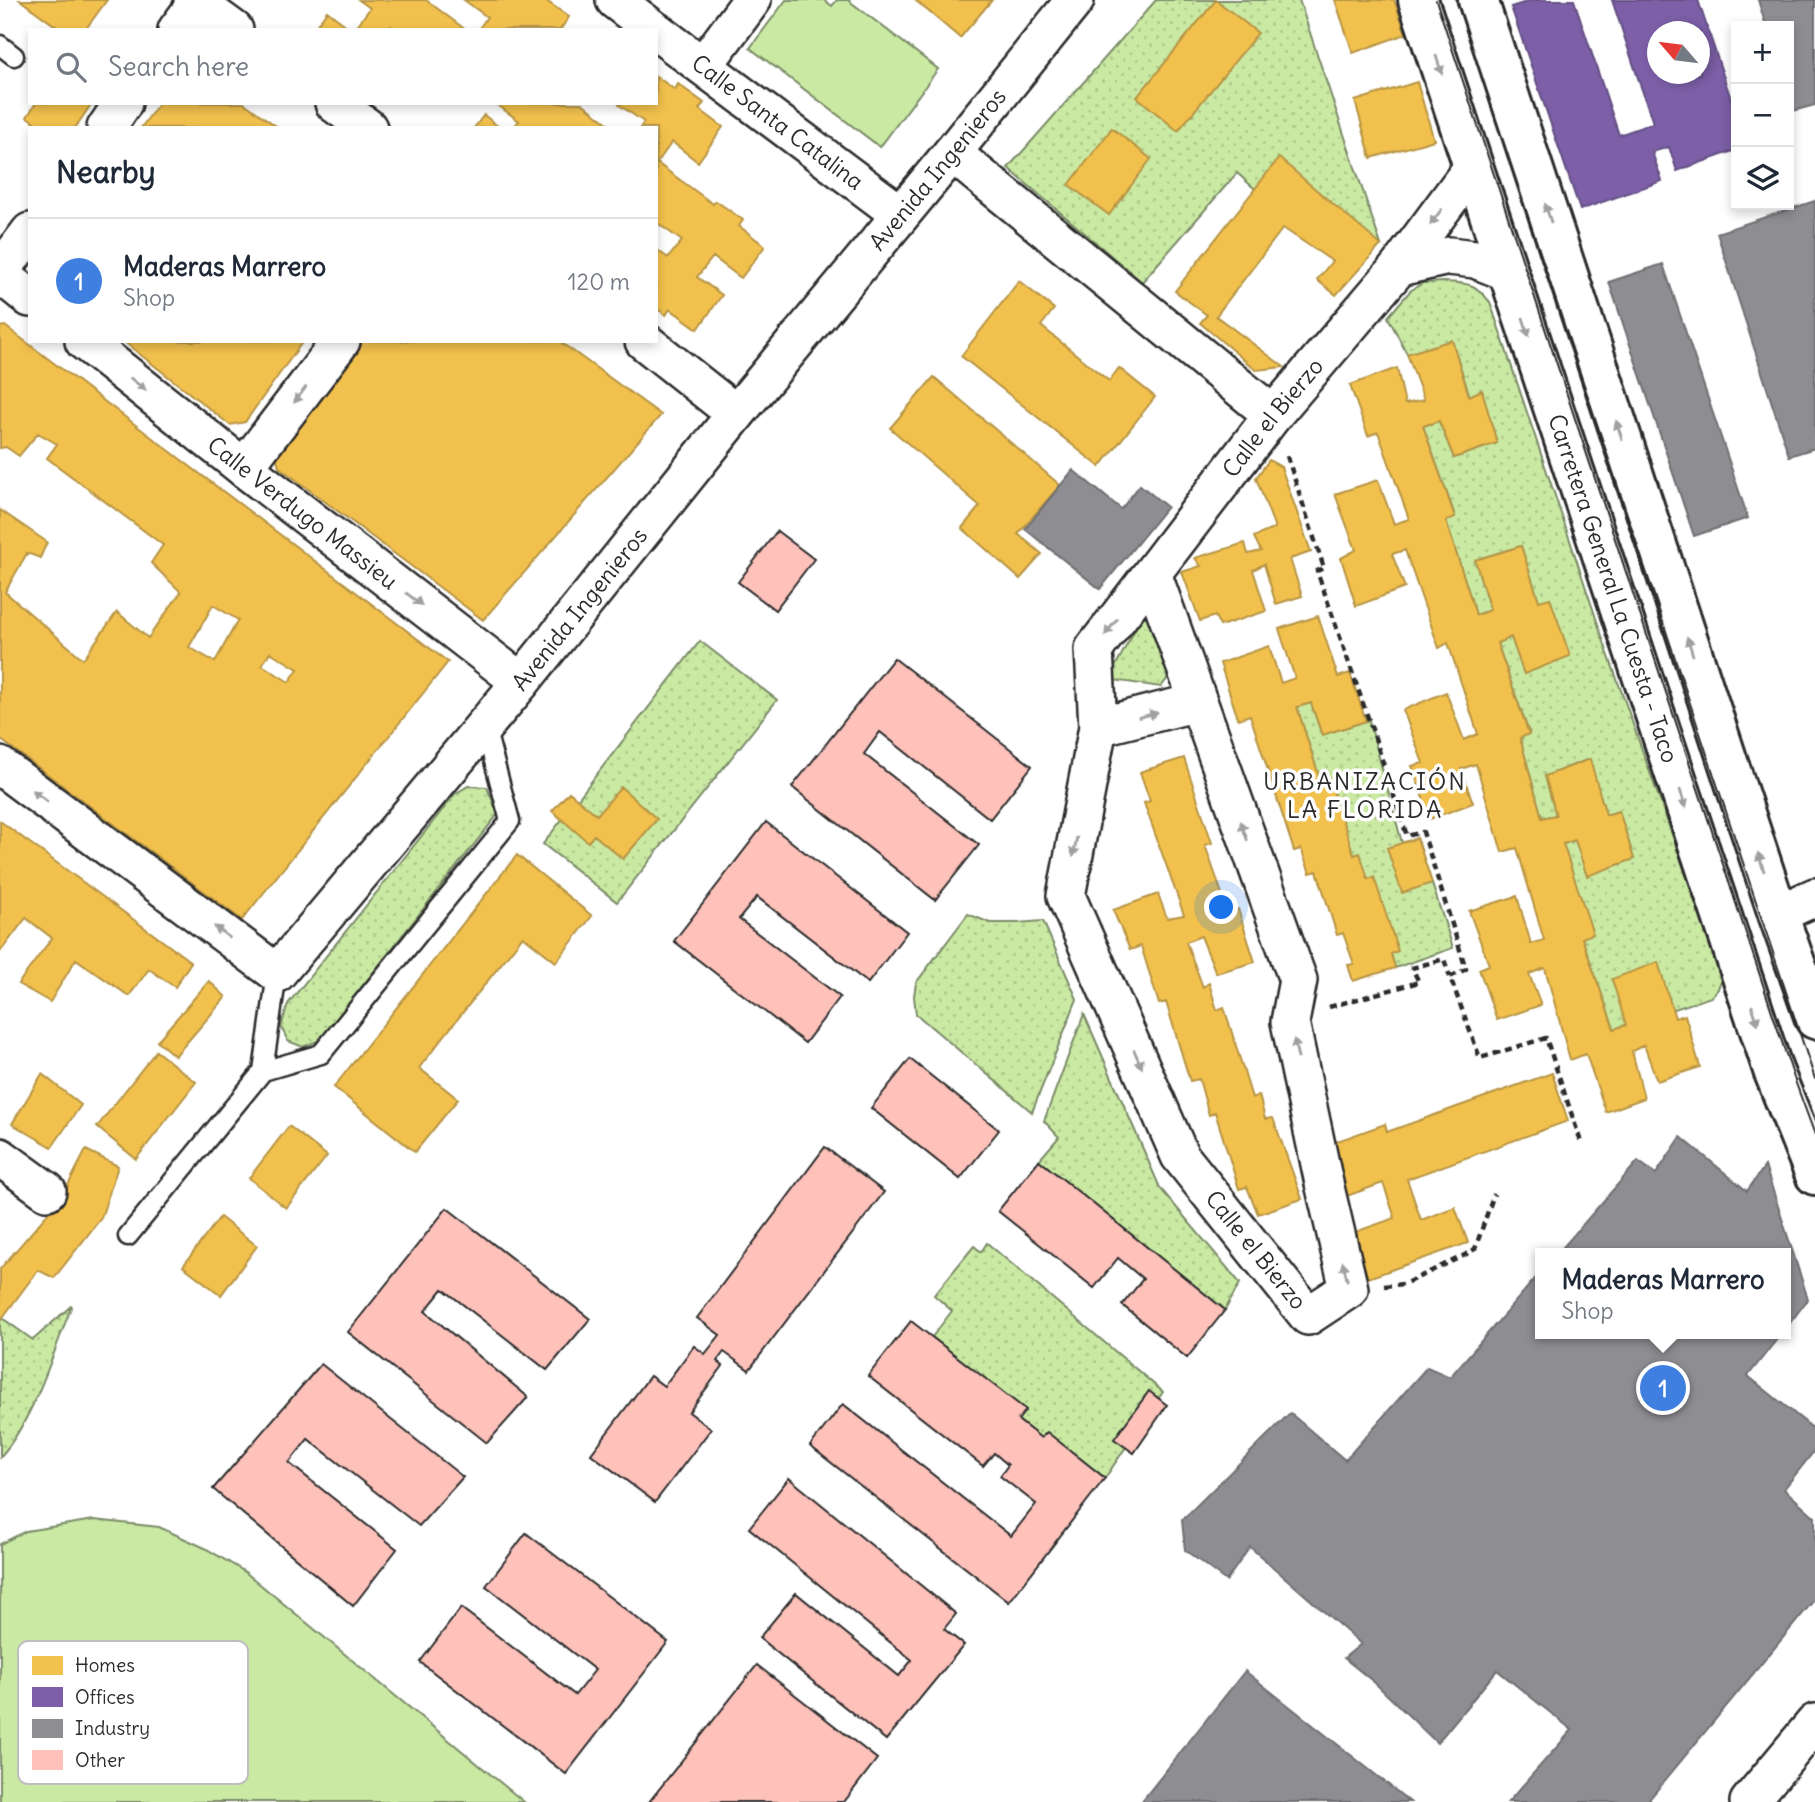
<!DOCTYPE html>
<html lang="en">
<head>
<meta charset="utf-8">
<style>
	body { margin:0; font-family:Delius,sans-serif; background:#f6f6f7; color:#1f2937 }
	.controls { position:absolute; right:21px; top:21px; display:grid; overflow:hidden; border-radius:0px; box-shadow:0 4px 10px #0003 }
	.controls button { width:63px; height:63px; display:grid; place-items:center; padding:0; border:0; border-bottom:2px solid #e0e1e3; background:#fff; color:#1f2937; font:35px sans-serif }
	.compass { position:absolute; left:1647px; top:21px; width:63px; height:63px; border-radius:50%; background:#fff; box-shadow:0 4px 10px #0003; rotate:298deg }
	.you { position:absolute; left:1222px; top:908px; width:24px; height:24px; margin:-18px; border:5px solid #fff; border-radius:50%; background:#1a73e8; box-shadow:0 0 0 10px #1a73e833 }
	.badge { display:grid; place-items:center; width:46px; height:46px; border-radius:50%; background:#1f6fb2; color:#fff; font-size:23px; font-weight:700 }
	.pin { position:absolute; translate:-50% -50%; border:4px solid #fff; box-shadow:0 2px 7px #0006 }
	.popup { position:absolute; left:1535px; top:1248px; width:256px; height:91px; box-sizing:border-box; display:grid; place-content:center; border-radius:0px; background:#fff; filter:drop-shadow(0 2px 5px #0005); font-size:23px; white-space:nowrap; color:#747a83 }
	.popup b { font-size:26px; color:#1f2937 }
	.popup::after { content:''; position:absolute; left:50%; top:100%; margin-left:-14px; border:14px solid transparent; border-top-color:#fff }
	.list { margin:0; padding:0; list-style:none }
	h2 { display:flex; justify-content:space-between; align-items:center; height:91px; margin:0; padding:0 28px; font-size:30px }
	h2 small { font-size:23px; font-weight:400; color:#747a83 }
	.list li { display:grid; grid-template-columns:46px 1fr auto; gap:21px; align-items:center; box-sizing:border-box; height:126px; padding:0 28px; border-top:2px solid #e0e1e3 }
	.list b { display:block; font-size:26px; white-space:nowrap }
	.list p { margin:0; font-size:23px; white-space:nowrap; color:#747a83 }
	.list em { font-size:23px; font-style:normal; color:#747a83 }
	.icon { flex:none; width:38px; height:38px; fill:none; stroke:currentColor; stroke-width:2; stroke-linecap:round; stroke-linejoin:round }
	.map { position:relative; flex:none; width:1815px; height:1802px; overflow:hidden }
	.search { position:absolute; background:#fff; box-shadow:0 4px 10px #0003; left:28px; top:28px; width:630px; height:77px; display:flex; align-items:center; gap:18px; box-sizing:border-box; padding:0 24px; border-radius:0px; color:#747a83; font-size:26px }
	.panel { position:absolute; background:#fff; box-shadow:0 4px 10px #0003; left:28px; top:126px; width:630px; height:217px; border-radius:0px }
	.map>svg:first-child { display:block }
	.park { fill:url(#park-dots); stroke:#7a8a67; stroke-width:2 }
	.pitch { fill:#caeaa3; stroke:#7a8a67; stroke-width:2 }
	.homes { fill:#f2c14e; stroke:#b69444; stroke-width:2; fill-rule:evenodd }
	.offices { fill:#7b5ea7; stroke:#634f82; stroke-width:2; fill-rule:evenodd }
	.industry { fill:#8d8d92; stroke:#707073; stroke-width:2 }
	.building { fill:#fec2bb; stroke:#2b2b2b; stroke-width:2 }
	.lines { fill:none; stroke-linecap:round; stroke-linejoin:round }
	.lane-casing { stroke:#2b2b2b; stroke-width:23 }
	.street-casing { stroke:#2b2b2b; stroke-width:42 }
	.secondary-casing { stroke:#2b2b2b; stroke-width:44 }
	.path { stroke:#2b2b2b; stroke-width:4.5; stroke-dasharray:7 5; stroke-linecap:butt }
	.lane { stroke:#fff; stroke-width:18 }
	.street { stroke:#fff; stroke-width:37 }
	.secondary { stroke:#fff; stroke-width:38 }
	.tram { stroke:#2b2b2b; stroke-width:2 }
	.oneway { fill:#a0a0a0 }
	.labels { text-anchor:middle; stroke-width:7; stroke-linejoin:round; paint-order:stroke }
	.street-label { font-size:23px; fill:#2b2b2b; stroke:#fff }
	.neighbourhood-label { font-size:24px; letter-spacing:2px; fill:#2b2b2b; stroke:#fff }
	.key { fill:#fff; stroke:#bfbfbf; stroke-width:2 }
	.key-label { font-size:19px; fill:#2b2b2b }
</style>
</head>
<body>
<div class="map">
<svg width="1815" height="1802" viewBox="0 0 1815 1802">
	<defs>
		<pattern id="park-dots" width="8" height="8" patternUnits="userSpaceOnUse" patternTransform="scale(1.75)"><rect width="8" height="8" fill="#caeaa3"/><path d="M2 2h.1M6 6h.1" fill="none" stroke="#aec98c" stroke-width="1.8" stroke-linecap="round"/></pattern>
	</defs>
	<rect width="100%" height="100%" fill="#fff"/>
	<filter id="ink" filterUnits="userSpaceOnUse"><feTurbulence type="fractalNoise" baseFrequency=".0143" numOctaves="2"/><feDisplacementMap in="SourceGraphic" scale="14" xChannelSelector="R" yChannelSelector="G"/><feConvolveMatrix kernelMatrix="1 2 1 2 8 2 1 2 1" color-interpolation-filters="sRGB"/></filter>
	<g filter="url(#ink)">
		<path class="park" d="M1156 0H1299L1381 245 1255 189 1237 173 1142 282 1008 168Z
			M1445 282C1471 284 1473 282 1490 302L1606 648 1722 976 1718 989 1711 997 1614 1029 1582 938 1592 933 1563 844 1575 840 1587 875 1634 859 1619 811 1606 815 1589 759 1545 776 1556 815 1542 818 1520 738 1529 733 1497 643 1511 637 1524 674 1558 660 1521 546 1475 560 1490 610 1476 615 1446 521 1455 516 1423 426 1439 421 1454 458 1486 447 1452 341 1407 354 1388 317 1410 291 1423 283Z
			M1142 616 1151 619 1168 671 1167 679 1161 687 1113 680 1115 667Z
			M700 641 777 700 617 902 543 844Z
			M1311 703 1322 735 1369 720 1402 843 1417 838 1453 948 1395 968 1368 879 1354 855 1319 776 1297 707Z
			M468 786 487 787 498 814 320 1040 303 1047 288 1041 281 1027 288 1004 455 794Z
			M968 914 990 923H1017L1043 921 1077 999 1032 1112 916 1014 914 996 916 983Z
			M1084 1014 1160 1188 1240 1283 1225 1310 1039 1160 1059 1137 1044 1121Z
			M987 1243 1163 1392 1105 1478 1047 1433 1041 1438 1018 1420 1025 1410 932 1337 952 1311 934 1295 974 1246 981 1252Z
			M72 1305C53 1353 34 1419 0 1457V1321L2 1318 33 1340Z"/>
		<path class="pitch" d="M786 0H824L832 6 837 0H848L938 69 880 147 750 48Z
			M94 1520 159 1527 205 1548 245 1572 524 1802H0V1544L26 1531Z"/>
		<path class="homes" d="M20 0H107L85 30H61Z
			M359 0H426L466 30H396L391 26 388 30H354L370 8Z
			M464 0H545L569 17 560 30H478L487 17Z
			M915 0H992L960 38Z
			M1216 0 1258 33 1178 131 1137 97Z
			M1335 0H1394L1406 34 1353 53Z
			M327 11 352 30H313Z
			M656 76 675 90 678 84 704 103 699 109 723 127 698 162 672 142 657 163 713 204 716 201 743 220 739 226 765 246 741 278 713 257 697 277 722 295 698 329 670 309 666 315 656 308V249L668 258 682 241 656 222V128H640L644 122 619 105 620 103H656Z
			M1417 82 1434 140 1371 158 1355 101Z
			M36 103H92L75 128H43L27 117Z
			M159 103H244L279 128H141Z
			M495 103H582L614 128H513L519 121Z
			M484 115 500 128H474Z
			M1112 128 1151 159 1109 215 1069 185Z
			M1279 158 1381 245 1336 295 1317 280 1332 261 1283 228 1216 316 1284 367 1256 370 1200 323 1207 315 1175 291Z
			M1019 281 1054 309 1041 326 1109 381 1119 368 1155 397 1100 467 961 356Z
			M5 326 448 662 242 920 0 739V510L47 542 40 558 27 553 5 592 83 659 117 612 148 638 181 592 151 563 163 545 47 458 57 444 38 433 19 456 6 447 0 448V327ZM213 605 238 620 215 662 189 647ZM270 652 298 669 289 682 262 665Z
			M1452 340 1469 396 1482 390 1497 443 1454 458 1439 421 1423 426 1455 517 1446 521 1476 615 1490 610 1475 560 1521 546 1539 601 1550 598 1570 656 1524 674 1511 637 1497 643 1529 734 1520 738 1542 818 1556 815 1545 776 1590 759 1606 815 1619 811 1634 859 1587 876 1575 840 1563 844 1593 934 1582 938 1614 1029 1626 1025 1612 979 1658 962 1675 1018 1685 1015 1700 1067 1657 1081 1644 1045 1632 1051 1644 1098 1606 1112 1586 1054 1570 1060 1545 968 1529 974 1541 1005 1497 1020 1479 969 1489 965 1469 911 1517 896 1531 944 1544 940 1517 848 1502 852 1476 764 1461 769 1473 803 1430 819 1412 766 1423 763 1403 710 1446 692 1464 740 1478 734 1448 643 1439 648 1405 550 1392 554 1405 588 1356 606 1341 558 1356 550 1335 494 1378 480 1394 524 1409 519 1378 432 1368 436 1350 385 1397 368 1405 404 1424 400 1407 354Z
			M123 341H303L245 422 230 425Z
			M358 341H559L661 415 483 620 279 467 274 447Z
			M934 377 1060 485 1018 534 1042 554 1020 579 962 528 980 506 890 428Z
			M1269 460 1281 467 1311 552 1290 559 1302 596 1276 604 1264 564 1253 570 1266 611 1220 626 1215 616 1200 621 1182 572 1201 566 1195 558 1245 543 1248 554 1261 551 1254 537 1275 528 1256 478Z
			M1318 616 1338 677 1350 673 1366 721 1322 735 1311 703 1297 707 1319 776 1327 773 1354 855 1360 853 1368 879 1374 877 1398 951 1391 954 1395 968 1353 981 1348 965 1354 964 1343 933 1337 935 1317 871 1310 873 1301 849 1294 851 1250 715 1238 719 1220 663 1269 646 1281 683 1295 678 1279 629Z
			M1184 758 1212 843 1205 845 1228 911 1238 909 1255 962 1216 973 1201 936 1186 942 1203 987 1209 983 1217 1010 1224 1007 1252 1098 1259 1095 1265 1119 1273 1118 1302 1199 1258 1214 1247 1187 1239 1189 1215 1112 1209 1115 1199 1079 1190 1081 1166 1002 1159 1004 1141 946 1130 950 1113 910 1158 894 1167 918 1184 915 1144 803 1150 801 1140 772Z
			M621 787 657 819 623 859 594 835 588 842 552 811 569 792 597 815Z
			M0 821 191 962 175 987 149 969 129 996 76 959 50 1002 18 984 52 938 26 918 0 952Z
			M1417 838 1432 883 1402 893 1387 848Z
			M517 855 592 916 556 962 523 936 419 1068 458 1099 415 1152 334 1087Z
			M209 981 226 997 175 1056 157 1041Z
			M156 1051 196 1082 136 1159 97 1127Z
			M1552 1073 1568 1121 1407 1179 1421 1220 1455 1207 1468 1243 1368 1278 1352 1233 1395 1218 1383 1183 1344 1197 1326 1145 1385 1124 1387 1132Z
			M42 1074 81 1105 52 1147 12 1124Z
			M289 1126 327 1156 286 1208 249 1178Z
			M86 1150 118 1166 101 1218 54 1278 38 1270 0 1321V1269L62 1197Z
			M220 1217 257 1246 221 1295 183 1266Z"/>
		<path class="offices" d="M1533 0H1574L1619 135 1653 123 1612 0H1698L1736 114V150L1677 171 1669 147 1652 152 1662 181 1580 210 1511 7ZM1658 32H1700V74H1658Z"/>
		<path class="industry" d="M1758 0H1815V105L1793 111 1789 98V26H1766Z
			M1815 201V448L1789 456 1717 233Z
			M1663 264 1748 518 1694 536 1609 282Z
			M1073 470 1121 509 1140 485 1167 507 1100 589 1025 529Z
			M1681 1137 1747 1191 1765 1166 1808 1299 1786 1328V1253H1558L1638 1161 1656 1174Z
			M1540 1273V1334H1781L1748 1376 1815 1430V1450L1784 1489 1815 1517V1599L1647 1802H1508L1572 1730 1497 1670 1437 1743 1375 1683 1344 1658 1361 1644 1250 1547 1226 1581 1185 1550 1182 1520 1290 1413 1345 1460 1427 1367 1450 1377Z
			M1245 1671 1410 1802H1141Z"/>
		<path class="building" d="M777 531 814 559 775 610 738 582Z
			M894 658 1032 766 990 819 880 732 864 754 979 845 935 900 792 787Z
			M766 822 907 932 868 983 757 897 739 919 840 997 805 1043 674 941Z
			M910 1059 999 1130 960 1179 871 1108Z
			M825 1147 884 1192 749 1370 724 1352 717 1361 723 1366 689 1412 711 1429 655 1502 591 1454 650 1376 664 1386 694 1346 705 1354 720 1335 697 1318Z
			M1039 1160 1225 1310 1187 1358 1122 1305 1143 1279 1118 1258 1094 1288 998 1211Z
			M447 1208 590 1319 547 1370 443 1289 425 1311 528 1397 487 1443 348 1332Z
			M911 1321 1026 1410 1018 1420 1041 1438 1047 1432 1105 1478 1009 1602 810 1446 843 1404 1011 1536 1036 1504 1000 1476 1008 1465 994 1453 983 1466 868 1376Z
			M321 1364 463 1477 419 1526 308 1439 289 1463 397 1549 353 1606 213 1489Z
			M1149 1391 1167 1405 1134 1453 1114 1439Z
			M789 1478 956 1614 944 1629 964 1645 886 1740 759 1638 796 1593 899 1676 912 1660 749 1528Z
			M526 1533 668 1642 566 1774 420 1662 461 1608 575 1695 595 1670 486 1586Z
			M757 1665 877 1759 844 1802H649Z"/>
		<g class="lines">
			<defs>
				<path id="lane" d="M0 45 14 56
					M263 1071 321 1054 510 821 485 727
					M128 1236 263 1071 277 973"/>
				<g id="street">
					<path d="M193 0 234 30"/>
					<path d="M615 0 654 30"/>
					<path d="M177 30 197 3"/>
					<path id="s1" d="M656 31 900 214"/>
					<path d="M703 66 752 0"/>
					<path d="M334 103 368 128"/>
					<path d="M106 128 123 103"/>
					<path d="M952 153 1273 415"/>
					<path d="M1399 267 1449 256 1475 259 1508 272"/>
					<path d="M0 272 30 232"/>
					<path d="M0 274 30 298"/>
					<path id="s2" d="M84 341 244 468 521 682"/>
					<path d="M644 341 736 414"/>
					<path d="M244 468 341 341"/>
					<path id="s3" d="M1152 573 1298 980 1290 1022 1324 1183 1349 1289 1308 1316 1180 1156 1066 896 1098 727 1094 649 1273 415 1399 267 1473 167"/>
					<path d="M1098 727 1198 702"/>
					<path id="s4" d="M0 766 277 973 521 682 736 414 952 153 1075 0"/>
					<path d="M1778 914 1815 897"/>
					<path d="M0 1157 47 1191"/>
					<path d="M1749 1802 1815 1723"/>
				</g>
				<g id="secondary">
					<path id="s5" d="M1418 0 1773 1070 1815 1175"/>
					<path d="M1478 0 1778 914 1815 1019"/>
				</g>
			</defs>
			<use href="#lane" class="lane-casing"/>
			<use href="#street" class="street-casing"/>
			<use href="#secondary" class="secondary-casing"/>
			<path class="path" d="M1287 456 1324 568 1317 571 1374 735 1407 836 1423 832 1466 969 1450 977 1480 1058 1546 1038 1582 1145
				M1329 1007 1419 982 1412 968 1444 959 1450 977
				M1384 1286 1404 1284 1463 1256 1475 1249 1494 1194"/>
			<use href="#lane" class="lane"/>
			<use href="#street" class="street"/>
			<use href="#secondary" class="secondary"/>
			<path class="tram" d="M1436 0 1794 1078 1815 1135
				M1456 0 1815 1079"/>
		</g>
		<defs><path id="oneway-solid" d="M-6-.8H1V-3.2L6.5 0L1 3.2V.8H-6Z" transform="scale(1.75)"/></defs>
		<g class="oneway">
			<use href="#oneway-solid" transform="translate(1439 65) rotate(72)"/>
			<use href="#oneway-solid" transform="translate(1548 213) rotate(-108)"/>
			<use href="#oneway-solid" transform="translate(1436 217) rotate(126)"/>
			<use href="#oneway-solid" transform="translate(1526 327) rotate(72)"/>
			<use href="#oneway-solid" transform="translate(138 384) rotate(38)"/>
			<use href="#oneway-solid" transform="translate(300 395) rotate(127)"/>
			<use href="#oneway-solid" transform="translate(1619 430) rotate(-108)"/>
			<use href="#oneway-solid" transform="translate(414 599) rotate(38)"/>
			<use href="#oneway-solid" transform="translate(1111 627) rotate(127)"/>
			<use href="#oneway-solid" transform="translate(1690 646) rotate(-108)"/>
			<use href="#oneway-solid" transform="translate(1148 715) rotate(-14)"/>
			<use href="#oneway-solid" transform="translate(40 796) rotate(-143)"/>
			<use href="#oneway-solid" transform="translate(1683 799) rotate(72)"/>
			<use href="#oneway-solid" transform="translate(1244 831) rotate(-110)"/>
			<use href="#oneway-solid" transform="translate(1075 847) rotate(101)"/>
			<use href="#oneway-solid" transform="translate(1761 862) rotate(-108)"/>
			<use href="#oneway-solid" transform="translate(222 932) rotate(-143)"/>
			<use href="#oneway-solid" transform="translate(1755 1015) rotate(72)"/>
			<use href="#oneway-solid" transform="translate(1296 1049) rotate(-102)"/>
			<use href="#oneway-solid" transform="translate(1138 1059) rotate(66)"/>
			<use href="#oneway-solid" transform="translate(1345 1271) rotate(-103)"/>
		</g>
	</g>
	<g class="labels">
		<g class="street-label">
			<text dy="8" stroke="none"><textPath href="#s1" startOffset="152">Calle Santa Catalina</textPath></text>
			<text dy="8" stroke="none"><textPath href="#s4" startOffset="1386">Avenida Ingenieros</textPath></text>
			<text dy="8" stroke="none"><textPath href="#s3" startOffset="1829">Calle el Bierzo</textPath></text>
			<text dy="8" stroke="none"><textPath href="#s2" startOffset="278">Calle Verdugo Massieu</textPath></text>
			<text dy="8" stroke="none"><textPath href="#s5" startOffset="620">Carretera General La Cuesta - Taco</textPath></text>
			<text dy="8" stroke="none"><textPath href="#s4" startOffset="819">Avenida Ingenieros</textPath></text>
			<text transform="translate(1256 1250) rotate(51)" y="8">Calle el Bierzo</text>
		</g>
		<g class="neighbourhood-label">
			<text x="1365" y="790">URBANIZACIÓN<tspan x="1365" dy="28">LA FLORIDA</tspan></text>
		</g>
	</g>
	<rect x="18" y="1641" width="230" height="143" rx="10" class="key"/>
	<rect x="32" y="1656" width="31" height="19" fill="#f2c14e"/>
	<rect x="32" y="1687" width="31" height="20" fill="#7b5ea7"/>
	<rect x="32" y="1719" width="31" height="19" fill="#8d8d92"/>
	<rect x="32" y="1750" width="31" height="20" fill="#fec2bb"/>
	<g class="key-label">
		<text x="75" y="1672">Homes</text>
		<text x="75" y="1704">Offices</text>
		<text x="75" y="1735">Industry</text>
		<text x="75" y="1767">Other</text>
	</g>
</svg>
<div class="controls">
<button>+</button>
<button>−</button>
<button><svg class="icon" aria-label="layers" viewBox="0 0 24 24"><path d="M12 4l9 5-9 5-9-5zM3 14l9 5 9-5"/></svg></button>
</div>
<svg class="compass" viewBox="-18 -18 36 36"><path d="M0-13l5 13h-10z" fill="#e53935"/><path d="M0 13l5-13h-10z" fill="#747a83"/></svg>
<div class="you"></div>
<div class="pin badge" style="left:1663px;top:1388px;background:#3f7fe0">1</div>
<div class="popup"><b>Maderas Marrero</b>Shop</div>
<div class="search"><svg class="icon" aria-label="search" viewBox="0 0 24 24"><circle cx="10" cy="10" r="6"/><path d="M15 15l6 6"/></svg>Search here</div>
<section class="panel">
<h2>Nearby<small></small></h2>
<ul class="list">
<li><span class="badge" style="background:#3f7fe0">1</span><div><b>Maderas Marrero</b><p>Shop</p></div><em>120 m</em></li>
</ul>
</section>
</div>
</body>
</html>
